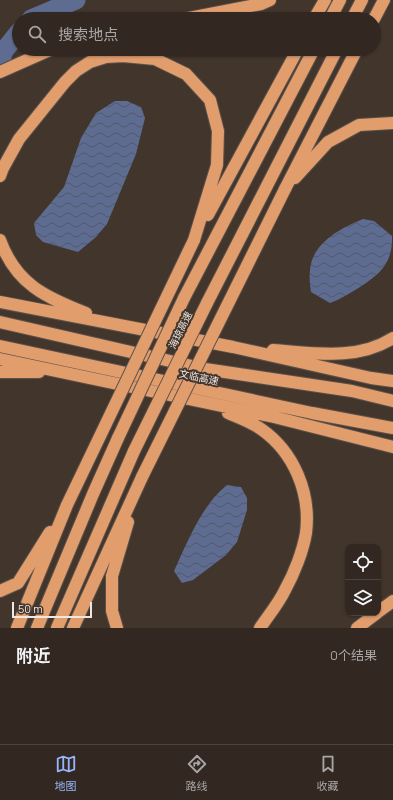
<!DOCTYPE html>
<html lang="zh">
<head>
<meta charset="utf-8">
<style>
	body { margin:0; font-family:Manrope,"Noto Sans SC",sans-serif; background:#3a302a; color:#f1f3f6 }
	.controls { position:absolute; right:12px; bottom:12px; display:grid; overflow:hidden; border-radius:8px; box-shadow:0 1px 3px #0004 }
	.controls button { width:36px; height:36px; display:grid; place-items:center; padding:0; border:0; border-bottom:1px solid #4d443f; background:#322821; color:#f1f3f6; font:20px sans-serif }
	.scale { position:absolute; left:12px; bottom:10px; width:80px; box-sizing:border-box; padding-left:4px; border:2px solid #f0e7e2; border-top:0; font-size:11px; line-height:14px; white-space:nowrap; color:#f0e7e2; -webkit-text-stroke:3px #42352c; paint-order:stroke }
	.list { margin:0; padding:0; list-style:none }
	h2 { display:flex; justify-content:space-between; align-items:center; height:52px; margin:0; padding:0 16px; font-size:17px }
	h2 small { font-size:13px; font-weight:400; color:#a8a6a5 }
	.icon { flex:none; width:22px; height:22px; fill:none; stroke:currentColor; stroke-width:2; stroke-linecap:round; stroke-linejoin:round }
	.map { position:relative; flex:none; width:393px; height:628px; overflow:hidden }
	.search { position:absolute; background:#322821; box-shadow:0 1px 3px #0004; left:12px; right:12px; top:12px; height:44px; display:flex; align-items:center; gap:10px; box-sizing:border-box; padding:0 14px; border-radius:22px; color:#a8a6a5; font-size:15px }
	.sheet { height:116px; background:#322821 }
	nav { display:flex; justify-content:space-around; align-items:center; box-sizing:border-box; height:56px; border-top:1px solid #4d443f; background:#322821; font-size:11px; color:#a8a6a5 }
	nav a { display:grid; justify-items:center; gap:2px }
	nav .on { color:#98b6fd }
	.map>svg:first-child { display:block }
	.water { fill:url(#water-waves) }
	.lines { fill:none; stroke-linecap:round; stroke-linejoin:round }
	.river { stroke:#5d6c90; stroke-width:19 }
	.highway-casing { stroke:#5c514a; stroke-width:14 }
	.highway { stroke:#e29d6d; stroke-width:12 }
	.highway-bridge-casing { stroke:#5c514a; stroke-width:14; stroke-linecap:butt }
	.highway-bridge { stroke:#e29d6d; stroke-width:12 }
	.labels { text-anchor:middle; stroke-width:4; stroke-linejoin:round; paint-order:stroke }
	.street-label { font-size:10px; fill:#f0e7e2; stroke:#42352c }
</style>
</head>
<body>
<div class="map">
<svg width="393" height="628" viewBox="0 0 393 628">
	<defs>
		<pattern id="water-waves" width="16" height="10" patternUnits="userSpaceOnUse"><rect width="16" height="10" fill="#5d6c90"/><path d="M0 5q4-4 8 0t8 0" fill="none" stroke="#52586a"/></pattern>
	</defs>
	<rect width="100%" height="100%" fill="#42352c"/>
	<path class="water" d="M115 101H127L141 107 145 118 136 154 107 224 96 237 78 252 43 242 36 235 34 223 64 187 81 138 96 113Z
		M363 219 374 221 392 236C393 263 380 274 360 287 350 293 341 299 330 303L311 292C310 285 309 277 310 270 312 243 341 228 363 219Z
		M227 485 241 487 247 498V510L237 542 226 555 193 580 182 583 174 571C188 541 201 506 227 485Z"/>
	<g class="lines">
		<path class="river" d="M31 19 76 0
			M0 68 3 52 19 32"/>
		<defs>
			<path id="highway" d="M184 19 261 4 270 0
				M314 19 325 0
				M330 19 340 0
				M352 19 362 0
				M374 19 384 0
				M0 72 52 49
				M0 176 3 168 19 139 65 82 76 71 90 62 106 57 123 56 155 59 186 74 210 100 218 131 217 165 194 240
				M295 178 328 142 359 125 393 123
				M285 189 357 49
				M208 215 298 49
				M0 240C16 284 45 297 86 313
				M184 298 314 49
				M0 302 233 347 371 378 393 381
				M207 303 337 49
				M0 322 205 369 352 391 393 401
				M0 346 312 413 393 428
				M273 350C314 353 357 361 393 338
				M0 359 274 417 393 447
				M0 372H39
				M228 413C240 418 251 422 261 429 294 452 311 493 306 533 303 551 294 574 285 590 279 603 268 616 260 628
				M0 591 18 583 50 532
				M378 612 393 601
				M17 628 67 505
				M37 628 93 494 118 438
				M57 628 134 451
				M73 628 142 477
				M117 628 112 611V576L128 522
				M357 628 377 613"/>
		</defs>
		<use href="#highway" class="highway-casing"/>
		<use href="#highway" class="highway"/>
		<defs>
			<path id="highway-bridge" d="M118 438 184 298
				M134 451 207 303
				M142 477 285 189
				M67 505 194 240"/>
		</defs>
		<use href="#highway-bridge" class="highway-bridge-casing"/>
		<use href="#highway-bridge" class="highway-bridge"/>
	</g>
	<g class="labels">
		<g class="street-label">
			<text transform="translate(180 330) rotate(-64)" y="4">海琼高速</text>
			<text transform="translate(199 377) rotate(12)" y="4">文临高速</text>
		</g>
	</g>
</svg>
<div class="controls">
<button><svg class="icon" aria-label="locate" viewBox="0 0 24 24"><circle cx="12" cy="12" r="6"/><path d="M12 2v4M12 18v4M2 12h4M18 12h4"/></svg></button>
<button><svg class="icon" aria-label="layers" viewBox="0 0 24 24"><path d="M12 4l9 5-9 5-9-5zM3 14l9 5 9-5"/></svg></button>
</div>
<div class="scale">50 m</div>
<div class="search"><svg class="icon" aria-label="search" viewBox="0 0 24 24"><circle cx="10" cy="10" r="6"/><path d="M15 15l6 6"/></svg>搜索地点</div>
</div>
<section class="sheet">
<h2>附近<small>0个结果</small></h2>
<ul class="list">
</ul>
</section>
<nav>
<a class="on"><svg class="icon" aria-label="map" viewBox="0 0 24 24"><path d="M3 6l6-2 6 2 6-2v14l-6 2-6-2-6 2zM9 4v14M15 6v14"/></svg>地图</a>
<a><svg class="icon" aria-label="directions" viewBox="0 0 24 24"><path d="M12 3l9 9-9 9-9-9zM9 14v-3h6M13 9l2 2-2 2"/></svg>路线</a>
<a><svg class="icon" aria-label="saved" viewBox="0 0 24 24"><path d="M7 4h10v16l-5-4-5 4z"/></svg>收藏</a>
</nav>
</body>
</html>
